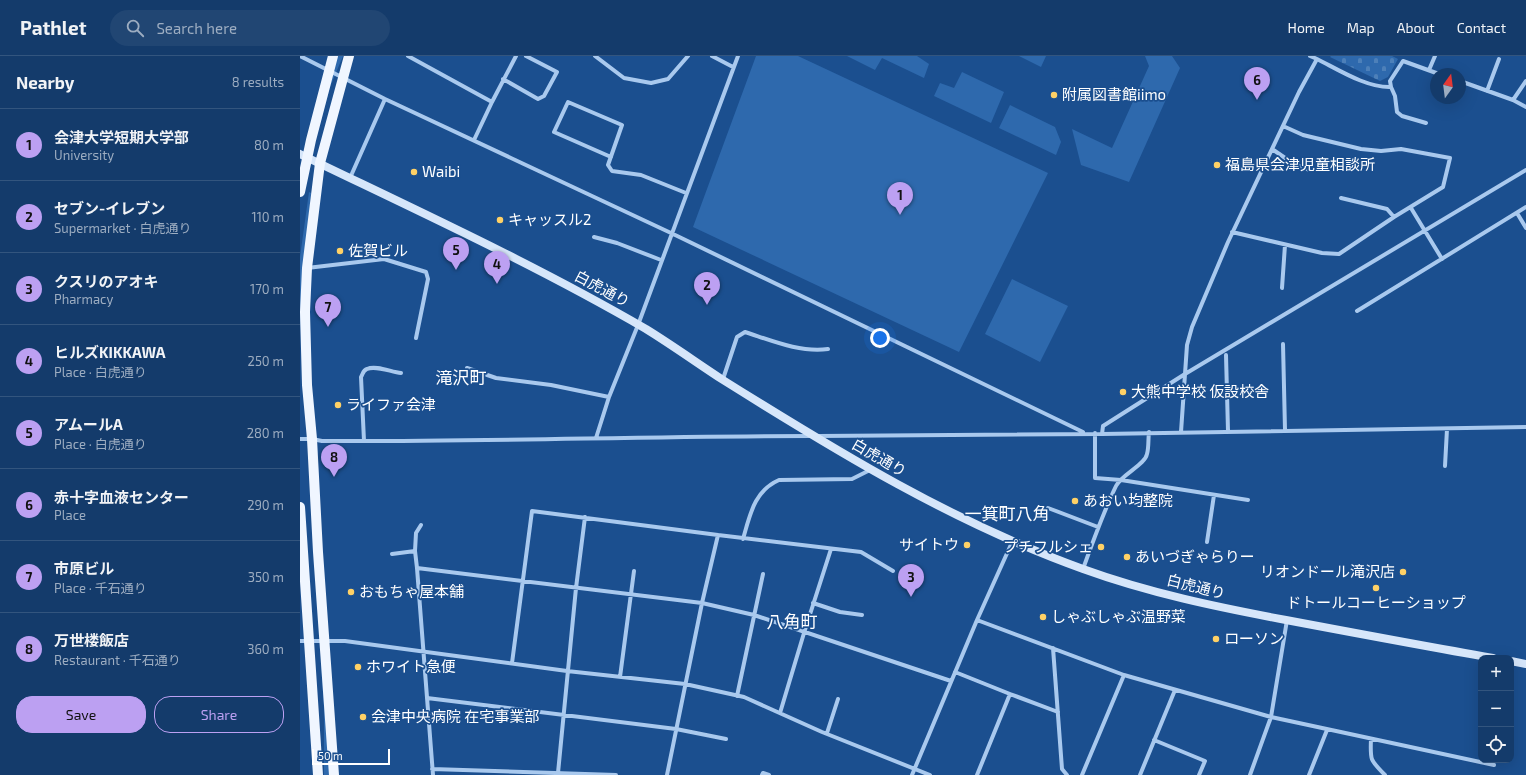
<!DOCTYPE html>
<html lang="en">
<head>
<meta charset="utf-8">
<style>
	body { margin:0; font-family:"Exo 2","Noto Sans JP",sans-serif; background:#214673; color:#f1f3f6 }
	.controls { position:absolute; right:12px; bottom:12px; display:grid; overflow:hidden; border-radius:8px; box-shadow:0 4px 16px #0002 }
	.controls button { width:36px; height:36px; display:grid; place-items:center; padding:0; border:0; border-bottom:1px solid #33557e; background:#143b6b; color:#f1f3f6; font:20px sans-serif }
	.compass { position:absolute; left:1130px; top:12px; width:36px; height:36px; border-radius:50%; background:#143b6b; box-shadow:0 4px 16px #0002; rotate:14deg }
	.scale { position:absolute; left:12px; bottom:10px; width:78px; box-sizing:border-box; padding-left:4px; border:2px solid #fff; border-top:0; font-size:11px; line-height:14px; white-space:nowrap; color:#fff; -webkit-text-stroke:3px #1b4f8f; paint-order:stroke }
	.you { position:absolute; left:580px; top:282px; width:14px; height:14px; margin:-10px; border:3px solid #fff; border-radius:50%; background:#1a73e8; box-shadow:0 0 0 6px #1a73e833 }
	.badge { display:grid; place-items:center; width:26px; height:26px; border-radius:50%; background:#bca0f2; color:#111; font-size:13px; font-weight:700 }
	.pin { position:absolute; translate:-50% -33px; filter:drop-shadow(0 1px 2px #0008) }
	.pin::after { content:''; position:absolute; top:21px; width:14px; height:12px; background:inherit; clip-path:polygon(0 0,100% 0,50% 100%) }
	.list { margin:0; padding:0; list-style:none }
	h2 { display:flex; justify-content:space-between; align-items:center; height:52px; margin:0; padding:0 16px; font-size:17px }
	h2 small { font-size:13px; font-weight:400; color:#9dadc1 }
	.list li { display:grid; grid-template-columns:26px 1fr auto; gap:12px; align-items:center; box-sizing:border-box; height:72px; padding:0 16px; border-top:1px solid #33557e }
	.list b { display:block; font-size:15px; white-space:nowrap }
	.list p { margin:0; font-size:13px; white-space:nowrap; color:#9dadc1 }
	.list em { font-size:13px; font-style:normal; color:#9dadc1 }
	.actions { display:flex; gap:8px; padding:12px 16px }
	.actions a { flex:1; padding:9px 0; border:1px solid #bca0f2; border-radius:16px; text-align:center; font-size:14px; color:#bca0f2 }
	.actions .main { background:#bca0f2; color:#111 }
	.icon { flex:none; width:22px; height:22px; fill:none; stroke:currentColor; stroke-width:2; stroke-linecap:round; stroke-linejoin:round }
	.map { position:relative; flex:none; width:1226px; height:719px; overflow:hidden }
	header { display:flex; align-items:center; gap:24px; box-sizing:border-box; height:56px; padding:0 20px; background:#143b6b; border-bottom:1px solid #33557e }
	header strong { font-size:19px }
	nav { display:flex; gap:22px; margin-inline-start:auto; font-size:14px }
	.search { width:280px; height:36px; background:#214673; display:flex; align-items:center; gap:10px; box-sizing:border-box; padding:0 14px; border-radius:22px; color:#9dadc1; font-size:15px }
	main { display:flex }
	aside { flex:1; background:#143b6b }
	.map>svg:first-child { display:block }
	.green { fill:#2e69ad }
	.cemetery { fill:url(#cemetery-stones) }
	.lines { fill:none; stroke-linecap:round; stroke-linejoin:round }
	.street { stroke:#a9c9ee; stroke-width:4 }
	.secondary { stroke:#d6e6fa; stroke-width:8 }
	.primary { stroke:#f0f6ff; stroke-width:10 }
	.poi-dot { fill:#ffd166; stroke:#1b4f8f; stroke-width:1.5 }
	.labels { text-anchor:middle; stroke-width:3.5; stroke-linejoin:round; paint-order:stroke }
	.poi-label { font-size:15px; fill:#fff; stroke:#1b4f8f; text-anchor:start }
	.street-label { font-size:15px; fill:#fff; stroke:#1b4f8f }
	.quarter-label { font-size:17px; fill:#fff; stroke:#1b4f8f }
</style>
</head>
<body>
<header>
<strong>Pathlet</strong>
<div class="search"><svg class="icon" aria-label="search" viewBox="0 0 24 24"><circle cx="10" cy="10" r="6"/><path d="M15 15l6 6"/></svg>Search here</div>
<nav><a>Home</a><a>Map</a><a>About</a><a>Contact</a></nav>
</header>
<main>
<aside>
<h2>Nearby<small>8 results</small></h2>
<ul class="list">
<li><span class="badge">1</span><div><b>会津大学短期大学部</b><p>University</p></div><em>80 m</em></li>
<li><span class="badge">2</span><div><b>セブン-イレブン</b><p>Supermarket · 白虎通り</p></div><em>110 m</em></li>
<li><span class="badge">3</span><div><b>クスリのアオキ</b><p>Pharmacy</p></div><em>170 m</em></li>
<li><span class="badge">4</span><div><b>ヒルズKIKKAWA</b><p>Place · 白虎通り</p></div><em>250 m</em></li>
<li><span class="badge">5</span><div><b>アムールA</b><p>Place · 白虎通り</p></div><em>280 m</em></li>
<li><span class="badge">6</span><div><b>赤十字血液センター</b><p>Place</p></div><em>290 m</em></li>
<li><span class="badge">7</span><div><b>市原ビル</b><p>Place · 千石通り</p></div><em>350 m</em></li>
<li><span class="badge">8</span><div><b>万世楼飯店</b><p>Restaurant · 千石通り</p></div><em>360 m</em></li>
</ul>
<div class="actions"><a class="main">Save</a><a>Share</a></div>
</aside>
<div class="map">
<svg width="1226" height="719" viewBox="0 0 1226 719">
	<defs>
		<pattern id="cemetery-stones" width="16" height="16" patternUnits="userSpaceOnUse"><rect width="16" height="16" fill="#2e69ad"/><path d="M2 7V4a2 2 0 0 1 4 0v3zM10 15v-3a2 2 0 0 1 4 0v3z" fill="#4d80b9"/></pattern>
	</defs>
	<rect width="100%" height="100%" fill="#1b4f8f"/>
	<path class="green" d="M37 0H43L30 31 17 79Z
		M456 0H498L748 117 659 296 393 171Z
		M547 0H617L629 8 624 22 582 2 575 14Z
		M719 0H746L741 11Z
		M845 0H872L880 12 829 126 781 109 772 73 812 92 849 10Z
		M662 16 704 36 691 67 634 40 640 27 654 32Z
		M710 49 755 71 761 86 756 99 699 72Z
		M9 136 11 137 0 275V201Z
		M712 223 768 250 740 306 685 278Z
		M21 607H22L30 719H24V652Z"/>
	<path class="cemetery" d="M1031 0H1092L1098 3 1088 21 1080 25 1030 1Z"/>
	<g class="lines">
		<path class="street" d="M0 0 85 43 371 177 783 376
			M108 0 192 46
			M295 0 324 22 351 27 368 23 388 0
			M412 0 433 11
			M1017 3C1039 14 1067 32 1091 31
			M1129 14 1135 0
			M203 23 238 43 244 40 257 16 226 0
			M1160 25 1213 44 1226 51
			M1187 35 1199 3
			M1213 44 1226 25
			M1126 67 1102 60 1097 56 1095 40 1091 31 1090 25 1103 5 1139 18
			M174 84 192 46 216 0
			M972 93 991 106 1009 114
			M311 101 254 76 268 46 322 69 308 109 312 115 341 119 386 137
			M50 122 85 43
			M1041 142 1087 153 1094 161
			M1111 152 1142 203
			M1217 157 1226 172
			M932 176 1022 197 1039 198 1094 161 1143 131 1150 102 1101 93 1081 95 1061 93 1003 79 983 70
			M294 181 317 187 361 204
			M7 212 84 203 126 216 128 223 116 282
			M982 232 985 189
			M1057 255 1226 151
			M983 288 985 374
			M926 299 928 375
			M167 312 196 322 251 329 309 341
			M423 323 437 281 445 276C470 284 500 297 528 293
			M881 376 887 289 892 271 928 186 999 36 1017 3 1010 0
			M795 377V422L821 424 948 444
			M802 378 803 370 885 318 1226 114
			M518 380 802 378 1226 371
			M296 382 309 341 338 269 438 0
			M0 383H12L22 385C185 386 348 380 511 380
			M64 385 61 321C63 318 63 314 67 313 76 309 91 316 101 317
			M1145 410 1147 373
			M748 452 798 471
			M418 479 561 496 593 515
			M443 483C450 459 454 435 479 424L552 423 570 414
			M907 486 914 439
			M92 498 115 495
			M117 512 115 495 116 477 121 469
			M783 513C793 485 803 457 816 430 822 418 845 409 847 398 849 391 848 383 849 376
			M513 547 540 556 562 559
			M677 564 824 619 971 661 1194 709
			M0 585H45L267 615 385 628 444 641 522 676 630 719
			M753 592 762 713 767 719
			M212 607 232 455 418 479 402 547 367 719
			M655 616 710 638 758 656
			M320 621 334 515
			M437 640 463 518
			M127 642 376 673 426 683
			M480 657 504 577 531 493
			M527 677 538 643
			M1071 683C1070 704 1070 704 1085 719
			M854 684 905 705 899 719
			M132 713 316 719
			M258 717 276 532 285 461
			M133 719 117 512 402 547 454 559 651 625
			M462 719 463 717 469 719
			M612 719 677 564 713 484
			M677 719 710 638
			M782 719 824 619
			M840 719 875 634
			M950 719 971 661 987 564
			M1009 719 1027 674"/>
		<path class="secondary" d="M0 98C116 154 234 208 346 273 372 289 397 307 423 324 538 396 654 467 783 513 849 537 917 551 986 564 1055 577 1124 590 1193 602
			M1211 605 1226 608"/>
		<path class="primary" d="M0 136 11 84 33 0
			M0 451 18 719
			M34 719 18 496 12 383 7 329 5 256 7 212 20 107 49 0"/>
	</g>
	<g class="poi-dot">
		<circle cx="754" cy="39" r="4"/>
		<circle cx="917" cy="109" r="4"/>
		<circle cx="114" cy="116" r="4"/>
		<circle cx="200" cy="164" r="4"/>
		<circle cx="40" cy="195" r="4"/>
		<circle cx="823" cy="336" r="4"/>
		<circle cx="38" cy="349" r="4"/>
		<circle cx="775" cy="445" r="4"/>
		<circle cx="667" cy="489" r="4"/>
		<circle cx="801" cy="491" r="4"/>
		<circle cx="827" cy="501" r="4"/>
		<circle cx="1103" cy="516" r="4"/>
		<circle cx="1076" cy="532" r="4"/>
		<circle cx="51" cy="536" r="4"/>
		<circle cx="743" cy="561" r="4"/>
		<circle cx="916" cy="583" r="4"/>
		<circle cx="58" cy="611" r="4"/>
		<circle cx="63" cy="661" r="4"/>
	</g>
	<g class="labels">
		<g class="poi-label">
			<text x="762" y="44">附属図書館iimo</text>
			<text x="925" y="114">福島県会津児童相談所</text>
			<text x="122" y="121">Waibi</text>
			<text x="208" y="169">キャッスル2</text>
			<text x="48" y="200">佐賀ビル</text>
			<text x="831" y="341">大熊中学校 仮設校舎</text>
			<text x="46" y="354">ライファ会津</text>
			<text x="783" y="450">あおい均整院</text>
			<text x="659" y="494" text-anchor="end">サイトウ</text>
			<text x="793" y="496" text-anchor="end">プチフルシェ</text>
			<text x="835" y="506">あいづぎゃらりー</text>
			<text x="1095" y="521" text-anchor="end">リオンドール滝沢店</text>
			<text x="59" y="541">おもちゃ屋本舗</text>
			<text x="1076" y="552" text-anchor="middle">ドトールコーヒーショップ</text>
			<text x="751" y="566">しゃぶしゃぶ温野菜</text>
			<text x="924" y="588">ローソン</text>
			<text x="66" y="616">ホワイト急便</text>
			<text x="71" y="666">会津中央病院 在宅事業部</text>
		</g>
		<g class="street-label">
			<text transform="translate(302 233) rotate(28)" y="5">白虎通り</text>
			<text transform="translate(579 402) rotate(30)" y="5">白虎通り</text>
			<text transform="translate(896 531) rotate(14)" y="5">白虎通り</text>
		</g>
		<g class="quarter-label">
			<text x="161" y="328">滝沢町</text>
			<text x="707" y="464">一箕町八角</text>
			<text x="492" y="572">八角町</text>
		</g>
	</g>
</svg>
<div class="controls">
<button>+</button>
<button>−</button>
<button><svg class="icon" aria-label="locate" viewBox="0 0 24 24"><circle cx="12" cy="12" r="6"/><path d="M12 2v4M12 18v4M2 12h4M18 12h4"/></svg></button>
</div>
<svg class="compass" viewBox="-18 -18 36 36"><path d="M0-13l5 13h-10z" fill="#e53935"/><path d="M0 13l5-13h-10z" fill="#9dadc1"/></svg>
<div class="scale">50 m</div>
<div class="you"></div>
<div class="pin badge" style="left:600px;top:159px">1</div>
<div class="pin badge" style="left:407px;top:249px">2</div>
<div class="pin badge" style="left:611px;top:541px">3</div>
<div class="pin badge" style="left:197px;top:228px">4</div>
<div class="pin badge" style="left:156px;top:214px">5</div>
<div class="pin badge" style="left:957px;top:44px">6</div>
<div class="pin badge" style="left:28px;top:271px">7</div>
<div class="pin badge" style="left:34px;top:421px">8</div>
</div>
</main>
</body>
</html>
